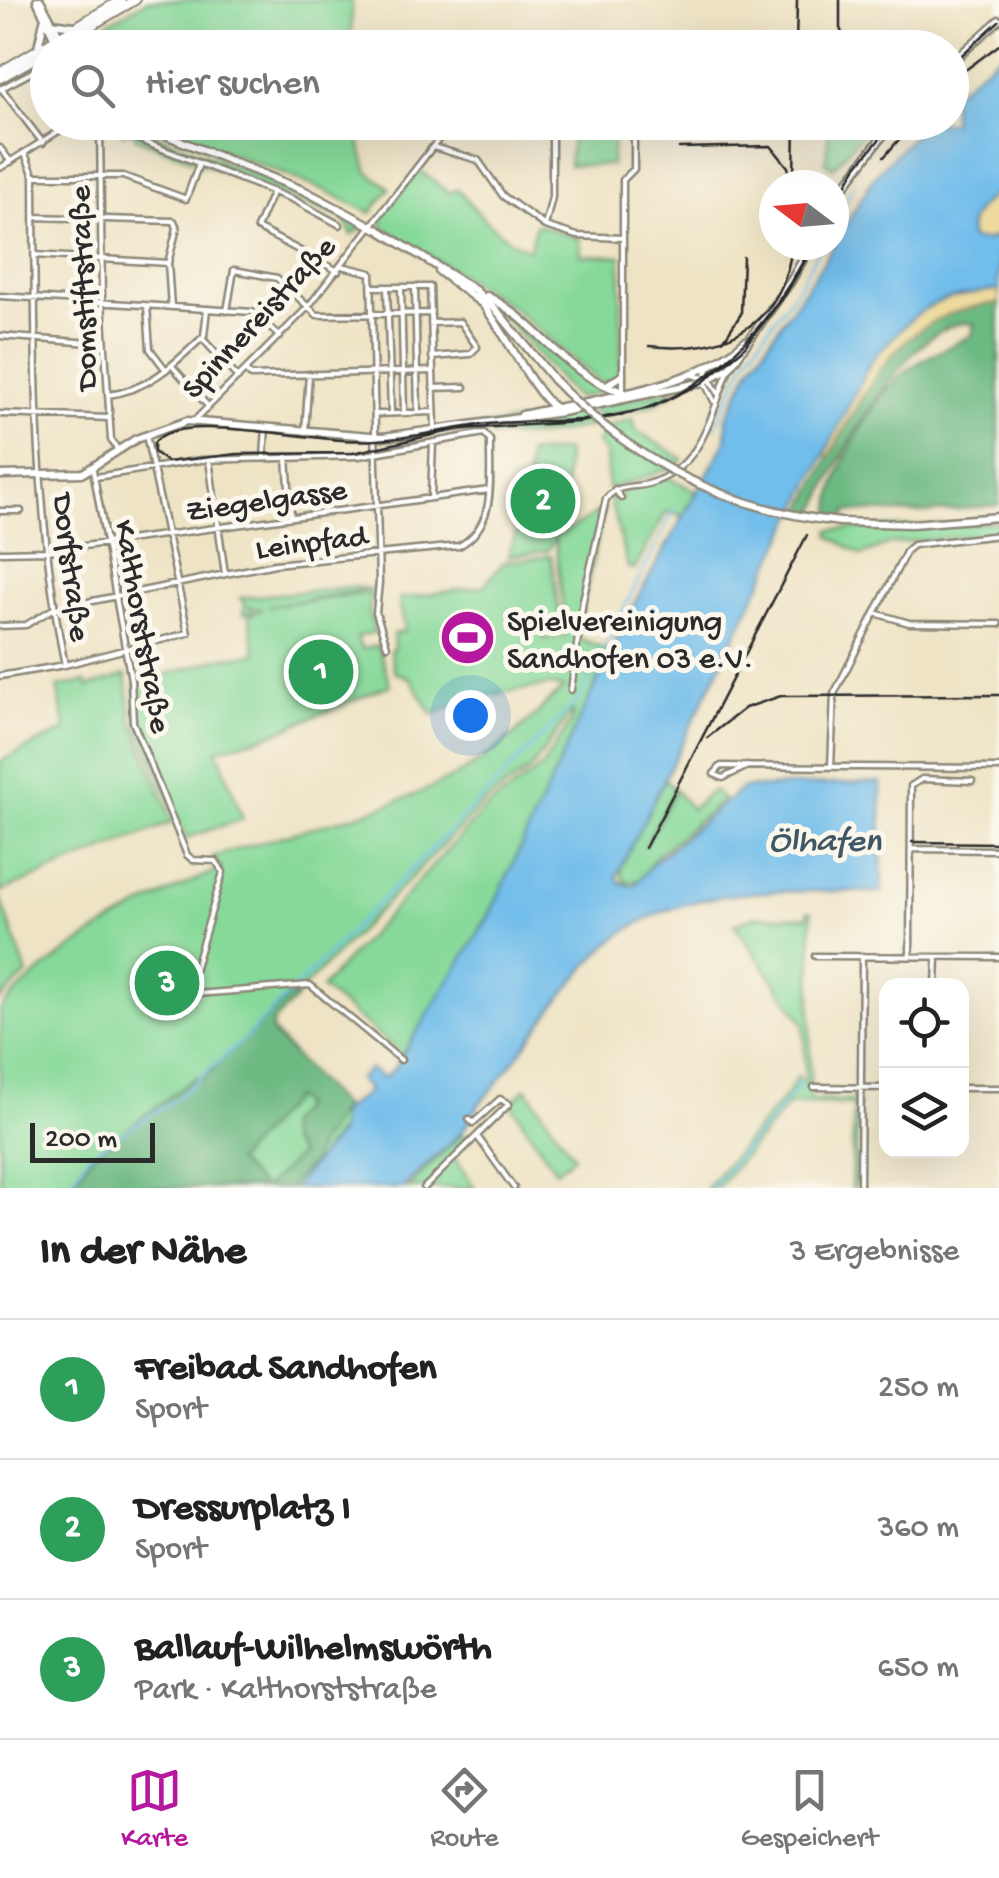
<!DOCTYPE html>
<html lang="de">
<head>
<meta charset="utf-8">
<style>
	body { margin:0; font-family:"Gochi Hand",sans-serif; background:#f6f6f6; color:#222 }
	.controls { position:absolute; right:30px; bottom:30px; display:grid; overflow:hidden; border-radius:20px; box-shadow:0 10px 40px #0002 }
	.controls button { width:90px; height:90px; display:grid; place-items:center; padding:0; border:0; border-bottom:2px solid #e0e0e0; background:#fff; color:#222; font:50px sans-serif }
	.compass { position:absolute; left:759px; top:170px; width:90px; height:90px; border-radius:50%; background:#fff; box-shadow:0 10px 40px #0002; rotate:286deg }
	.scale { position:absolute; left:30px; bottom:25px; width:125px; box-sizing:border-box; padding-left:10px; border:5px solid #2b2b2b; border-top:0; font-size:28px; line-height:35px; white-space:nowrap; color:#2b2b2b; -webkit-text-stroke:8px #fbf7ec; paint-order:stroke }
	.you { position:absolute; left:470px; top:715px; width:35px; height:35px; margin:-25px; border:8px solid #fff; border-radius:50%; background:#1a73e8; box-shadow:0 0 0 15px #1a73e833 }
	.badge { display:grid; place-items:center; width:65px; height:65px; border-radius:50%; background:#b5179e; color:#fff; font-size:32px; font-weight:700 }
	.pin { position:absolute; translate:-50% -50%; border:5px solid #fff; box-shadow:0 2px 10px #0006 }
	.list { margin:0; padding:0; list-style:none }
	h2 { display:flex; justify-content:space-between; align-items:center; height:130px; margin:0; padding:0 40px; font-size:42px }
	h2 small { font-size:32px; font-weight:400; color:#767676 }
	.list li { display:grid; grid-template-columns:65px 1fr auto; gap:30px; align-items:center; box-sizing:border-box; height:140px; padding:0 40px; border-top:2px solid #e0e0e0 }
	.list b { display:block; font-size:38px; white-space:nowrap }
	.list p { margin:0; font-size:32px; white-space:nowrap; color:#767676 }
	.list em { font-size:32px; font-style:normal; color:#767676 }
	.icon { flex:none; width:55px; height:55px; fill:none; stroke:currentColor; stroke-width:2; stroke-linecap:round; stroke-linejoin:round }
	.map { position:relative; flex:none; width:999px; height:1188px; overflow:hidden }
	.search { position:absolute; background:#fff; box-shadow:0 10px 40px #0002; left:30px; right:30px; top:30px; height:110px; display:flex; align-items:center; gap:25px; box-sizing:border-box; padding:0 35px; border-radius:55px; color:#767676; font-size:38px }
	.sheet { height:550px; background:#fff }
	nav { display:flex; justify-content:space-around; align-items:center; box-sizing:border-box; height:140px; border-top:2px solid #e0e0e0; background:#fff; font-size:28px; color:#767676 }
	nav a { display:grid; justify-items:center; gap:5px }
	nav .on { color:#b5179e }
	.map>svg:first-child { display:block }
	.green { fill:#87d99a; stroke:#598262; stroke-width:2.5 }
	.forest { fill:#6db982; stroke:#4c7256; stroke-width:2.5 }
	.sand { fill:#eeda9e; stroke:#8c8264; stroke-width:2.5 }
	.water { fill:#71bdeb; stroke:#4e748b; stroke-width:2.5 }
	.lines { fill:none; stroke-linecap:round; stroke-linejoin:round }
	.stream { stroke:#71bdeb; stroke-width:2.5 }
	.street-casing { stroke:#8c8778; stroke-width:9 }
	.secondary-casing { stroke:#8c8778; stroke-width:11 }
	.primary-casing { stroke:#8c8778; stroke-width:12 }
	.street { stroke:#fff; stroke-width:4 }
	.secondary { stroke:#fff; stroke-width:6 }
	.primary { stroke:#fff; stroke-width:8 }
	.tram { stroke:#2b2b2b; stroke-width:2.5 }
	.rail { stroke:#2b2b2b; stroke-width:2.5 }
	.secondary-bridge-casing { stroke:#8c8778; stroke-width:11; stroke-linecap:butt }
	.secondary-bridge { stroke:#fff; stroke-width:6 }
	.labels { text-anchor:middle; stroke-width:10; stroke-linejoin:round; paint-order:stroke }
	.street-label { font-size:32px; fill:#2b2b2b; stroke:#fbf7ec }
	.poi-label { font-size:32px; fill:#2b2b2b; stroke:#fbf7ec; text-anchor:start }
	.water-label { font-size:35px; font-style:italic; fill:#405765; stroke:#fbf7ec }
</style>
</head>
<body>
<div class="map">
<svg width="999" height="1188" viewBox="0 0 999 1188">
	<rect width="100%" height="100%" fill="#fbf7ec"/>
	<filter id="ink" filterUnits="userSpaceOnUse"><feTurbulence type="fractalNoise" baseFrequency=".01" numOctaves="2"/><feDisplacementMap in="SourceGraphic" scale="20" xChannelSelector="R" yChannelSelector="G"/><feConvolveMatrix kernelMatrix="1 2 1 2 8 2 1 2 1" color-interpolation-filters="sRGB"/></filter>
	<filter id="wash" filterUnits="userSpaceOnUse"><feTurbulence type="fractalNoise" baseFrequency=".0048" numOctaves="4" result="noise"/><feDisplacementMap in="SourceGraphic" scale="40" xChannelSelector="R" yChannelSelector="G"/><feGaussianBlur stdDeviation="2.25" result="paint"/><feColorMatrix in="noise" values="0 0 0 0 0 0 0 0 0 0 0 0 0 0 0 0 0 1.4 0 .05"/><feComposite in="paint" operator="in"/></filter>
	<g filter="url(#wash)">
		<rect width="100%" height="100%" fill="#eee3c4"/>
		<path class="green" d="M148 0H352L351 47H79L83 37Z
			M113 123H128L305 195 362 228 352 235 343 218 136 138 130 129 123 134Z
			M151 123H354L368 172 390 188 371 213 322 189Z
			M573 123H615L611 165H569Z
			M829 124 867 128 833 168 826 163Z
			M419 170 449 193 458 189C477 212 499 239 529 249L536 224 580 239 581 255 621 256V363L616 379 601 383 512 307 383 227 382 216Z
			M487 298C529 324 561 372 607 391L576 398Z
			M661 391H676L652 405 600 417 590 409Z
			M576 413 592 426 537 436H492L487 432 468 435 467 428Z
			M633 419 636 430 683 459 675 467 608 489 606 454 597 443 611 425Z
			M566 451 565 495H526L528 454Z
			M667 477 696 491 683 516 666 512 635 569 628 568 609 496 622 497V489Z
			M604 509 576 637 610 651C556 793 486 929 404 1056L321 988 485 809 541 768 571 722 574 709 530 770 484 803 267 1025 349 1117 300 1183 294 1188H0V1009C62 944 141 904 222 868L213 857C289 831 382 815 457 775 495 755 533 718 563 688L551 685 466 699 433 715 410 678 395 672 390 651 394 648 393 634 405 631 399 599 483 586 504 562 551 556 561 629 544 631V639L566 636 555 537 548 551 508 556 518 528 560 535Z
			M999 522V533L889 544 862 555 830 536V530Z
			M349 587 372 589 267 606 371 593 369 613 375 632 357 637 361 649 378 646 390 685 270 735 217 749 243 819 186 838 138 725 135 683 226 657 256 654 249 616 261 609 250 607 253 612 243 614 245 605 240 598Z
			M126 675 132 721 173 822 0 892V761L66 730 57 687 86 682 88 687Z
			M665 779 674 789 645 847 675 790 691 809 713 790 723 800 657 855 640 880 625 883 620 868Z
			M0 896 27 974 0 1000Z
			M808 911 812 912 810 1100 858 1101 855 1188H851L854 1105 789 1104 717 1188H706L789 1092 797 1076 805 1083 804 1023 734 924 756 916 807 917Z
			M526 1088 574 1156 556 1171 511 1104Z
			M462 1134 470 1139 453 1156 475 1188H407Z"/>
		<path class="forest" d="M999 303V505L926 513 848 511 845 517 832 516C826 480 871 403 898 378 919 358 947 349 972 335L974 324C912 311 832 468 816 513L802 512C831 456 879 341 938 315 952 309 984 304 999 303Z
			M292 994 297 998 273 1022 272 1033 343 1107C334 1126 315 1143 313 1162L287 1188H264L299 1155 289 1142 286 1125 302 1106 293 1098 236 1162 263 1188H71L90 1157 196 1077 201 1080Z"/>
		<path class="sand" d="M999 190V235L986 241 971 240C963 219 982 203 999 190Z
			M999 290V303C901 312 872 377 830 456L824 454C851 396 883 312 952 295 967 292 984 291 999 290Z"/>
		<path class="water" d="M999 55V190C981 204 964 219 971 239L986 241 999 235V290C923 299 923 307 872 359L617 875 620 883 634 886 652 864 742 788 881 782 882 892C786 892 672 879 598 954 554 999 522 1057 479 1104L463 1131 402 1188H293L338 1135 342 1111 369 1091 358 1079 370 1069 384 1078 393 1070 488 918 626 618 726 441 727 417 751 367 823 263 874 177 925 123 952 122V94Z"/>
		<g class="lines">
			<path class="stream" d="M834 221 854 185
				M714 428 747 358 798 287 821 245
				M68 1188 88 1155 176 1099 244 1040 579 699 674 509
				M711 1188 799 1087 795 1082"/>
		</g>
	</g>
	<g filter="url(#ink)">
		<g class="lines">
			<defs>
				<path id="street" d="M1 88 43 143
					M0 89 34 71 48 88
					M100 122 102 302 111 440 118 450
					M129 136 294 200 340 225
					M433 147 478 160 503 196 545 226 577 236 623 238
					M0 148 11 162
					M25 154 34 176C35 339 32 505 65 665
					M0 168 73 122
					M34 176H123L186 199 199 164
					M273 191 257 228 338 271
					M34 217 174 221 177 228 168 263 171 307
					M545 226 552 197V122
					M34 255 168 263
					M342 266 371 273 379 582 376 613 387 646
					M371 287H430L435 427
					M415 287 418 412
					M387 288 391 413
					M401 288 404 413
					M0 296 253 312 280 337
					M147 306 150 349 166 370
					M227 311 234 270 277 278 317 315 431 313
					M431 323 460 322 477 347 470 354 432 357
					M0 336 104 344
					M202 338 238 378
					M172 366 207 405
					M708 369 704 381 714 401
					M246 371 251 376 433 371
					M693 375 710 380 719 394
					M433 388 465 387
					M623 392V180L634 169V122
					M108 395C149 390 175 363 204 336L207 309
					M0 414 109 418
					M375 414 434 412
					M195 420 308 307 452 122
					M305 432 309 374
					M264 457 266 427
					M287 457 291 517
					M209 460 225 574
					M93 470 131 680 133 722 187 855 193 860 216 861 223 872 189 988 196 994 310 985 401 1060
					M615 489 621 498
					M431 497 433 442
					M0 511H21
					M0 552 48 551 489 490
					M875 613 909 623 999 624
					M0 626 26 625 53 609 275 564 459 546C498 525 489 478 490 440L484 433 359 456 201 460 96 477
					M0 676 65 665 188 633 146 435
					M571 690 583 600 606 499C617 484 632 488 648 484 703 468 710 416 729 369
					M748 766 723 778 714 774 721 766C813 766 906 767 999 768
					M831 767 834 694 907 550 913 545 999 535
					M911 849 999 850
					M815 956 999 957
					M910 956 911 786 922 779 972 781
					M936 986 937 957
					M814 1087 886 1088
					M962 1088H999
					M469 1119 473 1123 500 1099 509 1104
					M477 1136 514 1188
					M424 1188 509 1104
					M860 1188 862 956"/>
				<path id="secondary" d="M37 0 56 42
					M40 0 66 48
					M52 23 74 26
					M38 47 44 21
					M952 62 999 20
					M133 122 305 191 379 230 475 290 498 312 554 380
					M834 200 893 122
					M439 271 484 305
					M487 296C538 321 565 376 621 391
					M481 302C506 332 530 389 556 409
					M606 385 622 376
					M522 415C588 400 695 389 745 341
					M0 475 83 473 136 439 187 421 383 437 562 412 704 382 729 368 791 281 811 245
					M840 522 912 524 999 517"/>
				<path id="primary" d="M53 48 135 0
					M0 72 121 0
					M0 78 48 51"/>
			</defs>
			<use href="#street" class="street-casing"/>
			<use href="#secondary" class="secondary-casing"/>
			<use href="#primary" class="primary-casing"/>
			<use href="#street" class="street"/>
			<use href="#secondary" class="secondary"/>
			<use href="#primary" class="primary"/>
			<path class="tram" d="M952 64 999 21
				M834 205 857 166 894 122
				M812 245C769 327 707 400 612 417 574 423 536 420 498 423 457 426 418 438 377 440 338 443 296 434 256 431 232 429 169 421 154 443V452L167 462 237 454 353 453 459 429 580 422 651 408 702 383 743 349 785 295 814 245"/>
			<path class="rail" d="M840 0V28L848 48
				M796 48 797 0
				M952 80 999 45
				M679 148 771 146 788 167 793 185
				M884 157 914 122
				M794 177 795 122
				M725 338 741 314 743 257
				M649 346C723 354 783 327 792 245
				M707 738 745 708 781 696 999 695
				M912 842 999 843
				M645 848 807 535"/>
			<defs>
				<path id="secondary-bridge" d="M554 380C632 461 728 510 840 522"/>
			</defs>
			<use href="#secondary-bridge" class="secondary-bridge-casing"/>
			<use href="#secondary-bridge" class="secondary-bridge"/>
		</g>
	</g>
	<defs>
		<symbol id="stadium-disc" viewBox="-11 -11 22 22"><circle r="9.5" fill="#b5179e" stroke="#fbf7ec"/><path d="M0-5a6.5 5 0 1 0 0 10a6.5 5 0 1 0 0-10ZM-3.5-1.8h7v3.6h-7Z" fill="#fff"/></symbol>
	</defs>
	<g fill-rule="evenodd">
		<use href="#stadium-disc" x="436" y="606" width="63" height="63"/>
	</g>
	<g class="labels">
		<g class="street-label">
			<text transform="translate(81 288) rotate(-92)" y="11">Domstiftstraße</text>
			<text transform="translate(257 316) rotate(-47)" y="11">Spinnereistraße</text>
			<text transform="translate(266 498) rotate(-8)" y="11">Ziegelgasse</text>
			<text transform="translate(311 540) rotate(-7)" y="11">Leinpfad</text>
			<text transform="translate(74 567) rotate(83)" y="11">Dorfstraße</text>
			<text transform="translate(145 626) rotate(80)" y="11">Kalthorststraße</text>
		</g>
		<g class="poi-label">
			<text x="507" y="630">Spielvereinigung<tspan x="507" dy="37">Sandhofen 03 e.V.</tspan></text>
		</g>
		<g class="water-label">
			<text x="825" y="850">Ölhafen</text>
		</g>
	</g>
</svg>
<div class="controls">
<button><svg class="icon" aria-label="locate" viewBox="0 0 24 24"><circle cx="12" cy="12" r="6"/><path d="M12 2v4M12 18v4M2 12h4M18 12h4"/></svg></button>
<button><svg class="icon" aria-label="layers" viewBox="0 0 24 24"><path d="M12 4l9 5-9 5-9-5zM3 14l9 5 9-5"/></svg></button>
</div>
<svg class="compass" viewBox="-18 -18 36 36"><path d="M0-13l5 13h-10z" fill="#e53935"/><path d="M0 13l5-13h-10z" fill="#767676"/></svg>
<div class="scale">200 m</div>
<div class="you"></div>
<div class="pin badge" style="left:321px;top:672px;background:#2e9e5b">1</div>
<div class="pin badge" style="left:543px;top:501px;background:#2e9e5b">2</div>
<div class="pin badge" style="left:167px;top:983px;background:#2e9e5b">3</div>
<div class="search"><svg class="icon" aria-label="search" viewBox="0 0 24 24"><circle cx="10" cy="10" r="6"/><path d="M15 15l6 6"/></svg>Hier suchen</div>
</div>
<section class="sheet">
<h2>In der Nähe<small>3 Ergebnisse</small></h2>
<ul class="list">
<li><span class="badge" style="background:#2e9e5b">1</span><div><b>Freibad Sandhofen</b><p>Sport</p></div><em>250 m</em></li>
<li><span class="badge" style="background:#2e9e5b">2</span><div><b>Dressurplatz I</b><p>Sport</p></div><em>360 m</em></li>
<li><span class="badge" style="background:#2e9e5b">3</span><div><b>Ballauf-Wilhelmswörth</b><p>Park · Kalthorststraße</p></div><em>650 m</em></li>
</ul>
</section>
<nav>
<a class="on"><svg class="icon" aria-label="map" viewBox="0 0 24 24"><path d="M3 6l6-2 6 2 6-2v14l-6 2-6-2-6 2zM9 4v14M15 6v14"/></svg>Karte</a>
<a><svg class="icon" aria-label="directions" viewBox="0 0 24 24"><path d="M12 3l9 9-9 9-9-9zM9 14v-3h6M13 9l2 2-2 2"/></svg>Route</a>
<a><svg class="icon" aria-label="saved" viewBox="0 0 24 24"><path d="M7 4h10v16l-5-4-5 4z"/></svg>Gespeichert</a>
</nav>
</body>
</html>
